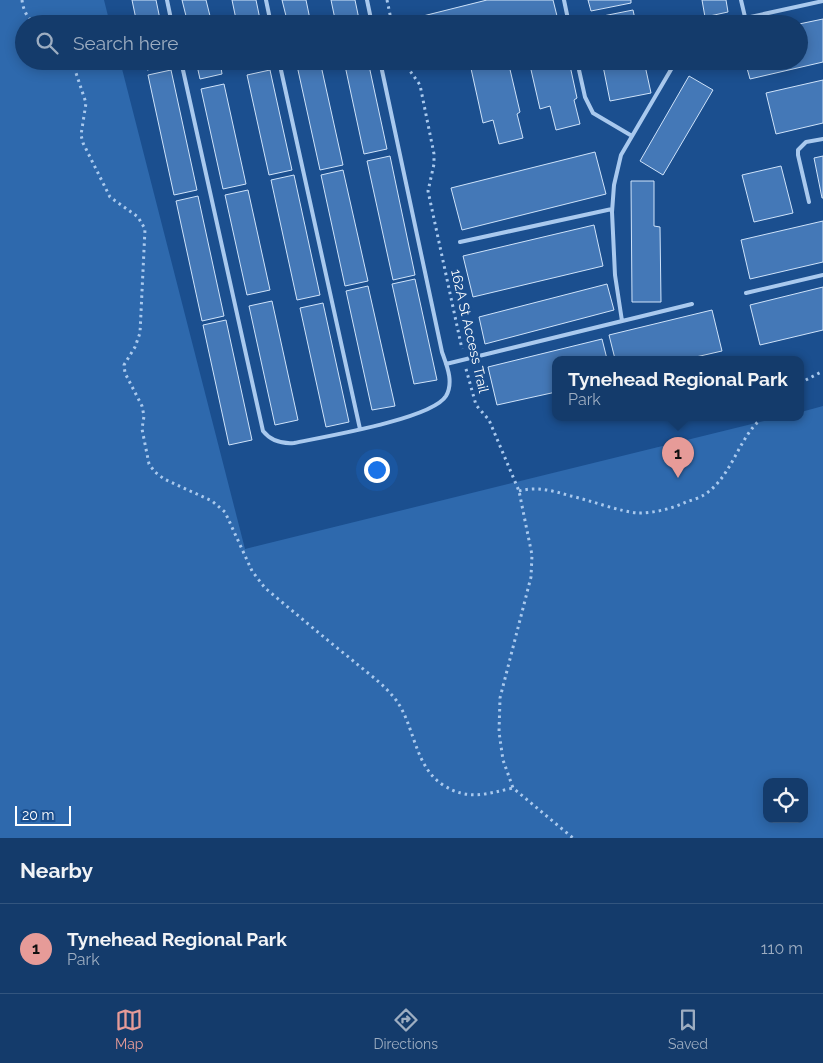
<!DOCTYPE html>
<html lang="en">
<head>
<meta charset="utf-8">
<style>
	body { margin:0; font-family:Raleway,sans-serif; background:#1d4271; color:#f1f3f6 }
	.controls { position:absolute; right:15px; bottom:15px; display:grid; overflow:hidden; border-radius:10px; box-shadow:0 2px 12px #0003 }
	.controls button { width:45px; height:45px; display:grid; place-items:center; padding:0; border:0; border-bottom:1px solid #33557e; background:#143b6b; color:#f1f3f6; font:25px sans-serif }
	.scale { position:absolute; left:15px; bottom:12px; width:56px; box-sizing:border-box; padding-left:5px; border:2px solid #fff; border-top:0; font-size:14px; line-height:18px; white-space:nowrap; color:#fff; -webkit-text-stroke:4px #1b4f8f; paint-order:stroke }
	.you { position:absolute; left:376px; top:469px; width:18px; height:18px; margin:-12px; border:4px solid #fff; border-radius:50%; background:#1a73e8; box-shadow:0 0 0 8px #1a73e833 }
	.badge { display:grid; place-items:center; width:32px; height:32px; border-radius:50%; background:#e69b98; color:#111; font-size:16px; font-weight:700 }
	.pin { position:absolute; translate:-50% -41px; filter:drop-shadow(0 1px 2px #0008) }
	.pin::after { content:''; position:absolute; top:26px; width:18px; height:15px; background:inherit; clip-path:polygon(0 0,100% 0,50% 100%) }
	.popup { position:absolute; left:552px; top:356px; width:252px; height:65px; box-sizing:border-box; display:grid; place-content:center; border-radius:10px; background:#143b6b; filter:drop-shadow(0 1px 4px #0005); font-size:16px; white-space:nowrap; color:#9dadc1 }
	.popup b { font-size:19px; color:#f1f3f6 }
	.popup::after { content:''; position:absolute; left:50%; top:100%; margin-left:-10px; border:10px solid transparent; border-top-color:#143b6b }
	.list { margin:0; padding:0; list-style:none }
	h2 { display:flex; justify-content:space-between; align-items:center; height:65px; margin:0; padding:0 20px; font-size:21px }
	h2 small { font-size:16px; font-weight:400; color:#9dadc1 }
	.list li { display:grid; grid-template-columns:32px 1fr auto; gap:15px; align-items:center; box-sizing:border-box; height:90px; padding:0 20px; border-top:1px solid #33557e }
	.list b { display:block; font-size:19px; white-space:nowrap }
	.list p { margin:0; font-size:16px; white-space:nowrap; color:#9dadc1 }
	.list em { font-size:16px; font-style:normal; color:#9dadc1 }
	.icon { flex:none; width:28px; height:28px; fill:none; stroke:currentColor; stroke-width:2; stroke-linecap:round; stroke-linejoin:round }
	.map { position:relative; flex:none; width:823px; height:838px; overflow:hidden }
	.search { position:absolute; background:#143b6b; box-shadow:0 2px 12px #0003; left:15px; right:15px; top:15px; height:55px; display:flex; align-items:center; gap:12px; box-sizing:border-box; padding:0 18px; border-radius:28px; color:#9dadc1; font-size:19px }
	.sheet { height:155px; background:#143b6b }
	nav { display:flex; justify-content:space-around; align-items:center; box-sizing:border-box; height:70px; border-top:1px solid #33557e; background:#143b6b; font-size:14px; color:#9dadc1 }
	nav a { display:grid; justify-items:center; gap:2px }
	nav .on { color:#e69b98 }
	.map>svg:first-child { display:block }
	.green { fill:#2e69ad; fill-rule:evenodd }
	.building { fill:#4478b7; stroke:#cfe3fa }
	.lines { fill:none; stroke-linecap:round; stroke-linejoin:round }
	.path { stroke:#a9c9ee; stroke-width:3; stroke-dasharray:2.5 4; stroke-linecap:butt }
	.service { stroke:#a9c9ee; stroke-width:4 }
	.labels { text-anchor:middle; stroke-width:5; stroke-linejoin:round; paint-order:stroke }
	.street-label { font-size:14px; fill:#fff; stroke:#1b4f8f }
</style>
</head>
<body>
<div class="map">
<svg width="823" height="838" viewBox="0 0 823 838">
	<rect width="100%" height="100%" fill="#1b4f8f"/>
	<path class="green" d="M0 0H104L110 24H24V61H120L245 549 780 417H800L801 412 823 406V838H0ZM767 782H804V819H767Z"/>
	<path class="building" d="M132 0H156L161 24H137Z
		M182 0H206L212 24H188Z
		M232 0H256L261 24H237Z
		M282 0H306L311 24H288Z
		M331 0H355L360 24H336Z
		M487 0H553L559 24H420L419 17Z
		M588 0H631V3L591 11Z
		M702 0H726L728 12 705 17Z
		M633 10 636 24H594L593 18Z
		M823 19V62L750 79 745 61H799V24Z
		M145 61H169L170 65 147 70Z
		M196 61H220L222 74 200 79Z
		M245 61H269L270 63 247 68Z
		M296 61H320L343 165 320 170Z
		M344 61H368L387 149 364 154Z
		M482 61H508L520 112 517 114 523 138 499 144 493 120 483 123 470 64Z
		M529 61H569L577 98 574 100 580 124 556 130 550 106 540 109Z
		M602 61H644L651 93 610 101Z
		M171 70 197 190 174 195 148 75Z
		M270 70 292 170 269 175 247 75Z
		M689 76 713 90 663 175 640 161Z
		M823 80V123L776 134 766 93Z
		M224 84 246 184 223 189 201 89Z
		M595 152 606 194 462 230 451 188Z
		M390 156 415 275 393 280 367 161Z
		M823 156V198H822L814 158Z
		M781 166 793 213 754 222 742 175Z
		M343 170 368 281 345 286 321 175Z
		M294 175 320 295 297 300 271 180Z
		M631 181H654V226L660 227 661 302H632Z
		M248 190 270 290 247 295 225 195Z
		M198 196 224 316 202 321 176 201Z
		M823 221V262L750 279 741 240Z
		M594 225 603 266 473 297 463 256Z
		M415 279 437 380 414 384 392 284Z
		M607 284 614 310 485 344 479 317Z
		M368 286 395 406 372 410 346 291Z
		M823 287V330L760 345 750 305Z
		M272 301 298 420 275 425 249 306Z
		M323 303 349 422 326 427 300 308Z
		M712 310 722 351 687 359H615L609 335Z
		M226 320 252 440 229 445 203 325Z
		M602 339 607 359H556V392L497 405 488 367Z"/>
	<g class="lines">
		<path class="path" d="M22 0C23 9 27 19 36 24
			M387 0 392 24
			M72 61 86 103 81 135 83 143 110 197 138 217 145 229 140 333 135 347 124 365 125 373 142 406 144 416 142 429 149 464 155 472 164 479 212 501 225 512 252 571 265 588C294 612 322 636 351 659 366 672 384 684 396 700 415 726 414 766 443 785 468 801 486 794 513 788
			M403 61 420 85 434 154V164L428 191 462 349
			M466 369 476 405 489 420 519 491 532 555 531 577 500 698 499 732 503 760 513 788 573 838
			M800 383 823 371
			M519 491C538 486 553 491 571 496 589 500 621 512 638 513 654 513 671 509 686 502 692 500 699 498 704 495 733 476 737 439 763 417"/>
		<path class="service" d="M167 0 172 24
			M266 0 271 24
			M367 0 372 24
			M564 0 569 24
			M741 0 745 17
			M718 24 823 1
			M181 61 263 431C271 441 281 444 294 443 323 437 432 419 446 396 454 382 447 366 442 352L380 61
			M279 61 360 429
			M577 61 585 97 593 113 632 136
			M809 202 798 155V150L806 142 823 139
			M460 242 612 209
			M746 293 823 275
			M622 321 615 275 612 212 614 185 621 155 676 61
			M446 364 692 304"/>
	</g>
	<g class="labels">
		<g class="street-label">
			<text transform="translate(470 331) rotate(77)" y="5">162A St Access Trail</text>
		</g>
	</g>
</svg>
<div class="controls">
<button><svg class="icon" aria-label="locate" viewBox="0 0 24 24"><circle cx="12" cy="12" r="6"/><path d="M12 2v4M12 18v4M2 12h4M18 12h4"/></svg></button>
</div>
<div class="scale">20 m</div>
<div class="you"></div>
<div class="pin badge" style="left:678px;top:478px">1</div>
<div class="popup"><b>Tynehead Regional Park</b>Park</div>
<div class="search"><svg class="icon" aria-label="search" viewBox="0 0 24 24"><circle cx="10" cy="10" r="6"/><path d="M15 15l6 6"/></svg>Search here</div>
</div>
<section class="sheet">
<h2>Nearby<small></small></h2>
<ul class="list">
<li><span class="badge">1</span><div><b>Tynehead Regional Park</b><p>Park</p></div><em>110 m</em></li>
</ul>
</section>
<nav>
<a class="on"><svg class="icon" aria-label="map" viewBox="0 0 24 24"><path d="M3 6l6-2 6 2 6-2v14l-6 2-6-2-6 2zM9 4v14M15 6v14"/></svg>Map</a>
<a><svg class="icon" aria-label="directions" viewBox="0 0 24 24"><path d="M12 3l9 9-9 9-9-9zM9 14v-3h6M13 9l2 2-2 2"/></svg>Directions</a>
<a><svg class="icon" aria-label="saved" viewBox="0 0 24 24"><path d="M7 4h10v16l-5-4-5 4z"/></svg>Saved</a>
</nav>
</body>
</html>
